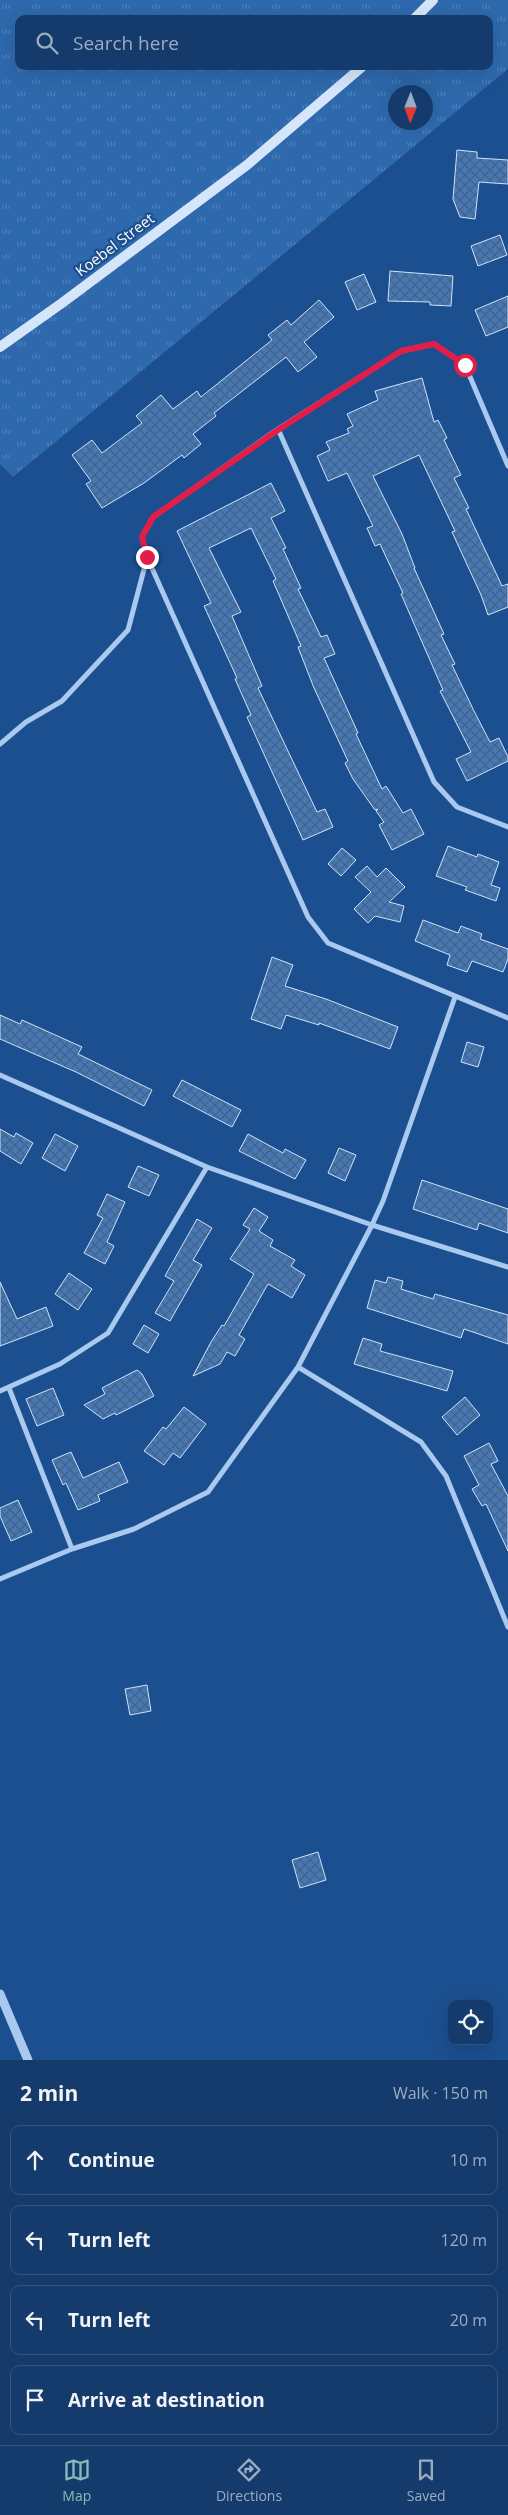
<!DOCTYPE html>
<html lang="en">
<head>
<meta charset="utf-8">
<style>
	body { margin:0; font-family:"Open Sans",sans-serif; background:#214673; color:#f1f3f6 }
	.controls { position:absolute; right:15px; bottom:15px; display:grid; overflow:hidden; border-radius:10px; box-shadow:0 5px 20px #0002 }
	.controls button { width:45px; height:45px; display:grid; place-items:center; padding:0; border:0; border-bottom:1px solid #33557e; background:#143b6b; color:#f1f3f6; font:25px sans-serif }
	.compass { position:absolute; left:388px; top:85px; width:45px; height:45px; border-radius:50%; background:#143b6b; box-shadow:0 5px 20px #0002; rotate:181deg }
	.stop { position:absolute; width:15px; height:15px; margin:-11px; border:4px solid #e11d48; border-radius:50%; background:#fff }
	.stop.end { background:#e11d48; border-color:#fff; box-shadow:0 1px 5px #0008 }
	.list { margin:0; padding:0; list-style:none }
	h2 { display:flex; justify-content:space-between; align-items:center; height:65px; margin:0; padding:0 20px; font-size:21px }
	h2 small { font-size:16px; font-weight:400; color:#9dadc1 }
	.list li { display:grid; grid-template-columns:32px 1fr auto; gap:15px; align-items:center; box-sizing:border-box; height:70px; margin:0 10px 10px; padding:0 10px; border:1px solid #33557e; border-radius:10px }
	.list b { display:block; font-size:19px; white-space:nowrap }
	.list em { font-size:16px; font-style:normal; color:#9dadc1 }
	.icon { flex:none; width:28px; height:28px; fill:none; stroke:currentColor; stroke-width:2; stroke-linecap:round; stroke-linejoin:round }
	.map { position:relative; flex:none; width:508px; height:2060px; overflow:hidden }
	.search { position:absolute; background:#143b6b; box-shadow:0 5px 20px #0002; left:15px; right:15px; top:15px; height:55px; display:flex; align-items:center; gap:12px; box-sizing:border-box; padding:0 18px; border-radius:10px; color:#9dadc1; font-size:19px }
	.sheet { height:385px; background:#143b6b }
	nav { display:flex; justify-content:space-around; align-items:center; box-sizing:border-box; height:70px; border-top:1px solid #33557e; background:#143b6b; font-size:14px; color:#9dadc1 }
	nav a { display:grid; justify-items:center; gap:2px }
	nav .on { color:#8bbbb9 }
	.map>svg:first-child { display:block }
	.grass { fill:url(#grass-tufts); fill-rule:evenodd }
	.building { fill:url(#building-cross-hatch); stroke:#cfe3fa }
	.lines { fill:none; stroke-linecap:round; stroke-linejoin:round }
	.minor { stroke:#a9c9ee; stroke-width:5 }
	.tertiary { stroke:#a9c9ee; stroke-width:9 }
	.secondary { stroke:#d6e6fa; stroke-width:10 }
	.route { stroke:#e11d48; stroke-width:6 }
	.labels { text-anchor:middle; stroke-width:4.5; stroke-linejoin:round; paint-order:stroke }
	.street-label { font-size:15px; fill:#fff; stroke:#1b4f8f }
</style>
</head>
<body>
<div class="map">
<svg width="508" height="2060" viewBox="0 0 508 2060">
	<defs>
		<pattern id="grass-tufts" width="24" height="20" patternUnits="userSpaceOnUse" patternTransform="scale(1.25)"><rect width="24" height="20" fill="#2e69ad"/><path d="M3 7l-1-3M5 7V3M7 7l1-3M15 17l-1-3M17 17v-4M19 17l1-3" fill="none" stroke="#4d80b9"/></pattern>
		<pattern id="building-cross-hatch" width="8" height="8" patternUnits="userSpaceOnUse" patternTransform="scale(1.25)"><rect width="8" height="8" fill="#4478b7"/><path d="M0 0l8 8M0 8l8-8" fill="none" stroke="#486282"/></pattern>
	</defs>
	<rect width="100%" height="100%" fill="#1b4f8f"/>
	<path class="grass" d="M0 0H508V69L13 477 0 464ZM19 19H489V66H19ZM396 92H426V122H396Z"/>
	<path class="building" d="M457 150 477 152V158L508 160V184L479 182 475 219 460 217 453 199Z
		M500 235 507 255 478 266 471 246Z
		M390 271 453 276 451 306 430 305V302L388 301Z
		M364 274 376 302 357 310 345 282Z
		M508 296V327L486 336 475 310Z
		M319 300 334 317 304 342 317 357 298 372 286 357 214 413 216 416 193 434 201 444 184 458 182 455 144 483 102 508 86 484 91 481 72 455 92 440 102 453 142 423 136 416 161 395 173 409 197 391 201 397 272 340 268 335 287 320 291 325Z
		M422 378 434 422 438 420 447 438 444 440 461 475 454 478 469 508 466 509 502 586 508 584V607L488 615 481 595 452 532 455 531 419 455 373 476 402 534 415 568H414L444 634 441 635 455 664 452 665 474 711 490 742 499 738 508 757V761L467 781 456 759 471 752 440 691 443 690 401 594 403 593 380 544 375 546 367 528 373 526 347 473 328 481 317 456 330 450 326 442 349 433 347 429 353 426 347 414 378 400 375 391Z
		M271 483 285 511 271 518 286 548 283 549 301 588 298 589 321 637 327 635 335 654 324 658 358 733 356 734 382 789 386 786 403 813 411 809 424 834 392 850 379 825 384 822 376 811 378 809 375 810 353 779 345 763 348 761 314 688 298 647 301 646 273 581 276 579 251 528 209 548 241 612 232 616 262 686 258 688 317 812 325 809 333 827 303 840 247 717 251 715 235 679 237 678 204 606 211 603 177 531Z
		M448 846 477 857 478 854 499 862 491 885 500 888 496 901 465 890 467 887 436 876Z
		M342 848 356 860 341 876 328 864Z
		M367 866 377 877 386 868 405 887 389 902 404 906 400 922 375 916 368 923 354 909 371 892 355 877Z
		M423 920 458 933 461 926 482 934 480 939 508 949V959L503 972 472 961 467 972 447 965 450 955 415 941Z
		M272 957 293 965 285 986 326 999 398 1027 390 1049 319 1023V1025L286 1015 281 1029 251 1019Z
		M0 1015 20 1024 22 1020 82 1047 78 1054 152 1090 144 1106 76 1072 0 1039Z
		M467 1042 484 1047 478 1067 461 1062Z
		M182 1080 241 1110 232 1127 173 1096Z
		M0 1129 14 1137 16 1133 33 1143 21 1164 0 1151Z
		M55 1134 78 1146 65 1171 42 1158Z
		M248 1134 283 1153 285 1149 306 1160 295 1179 239 1151Z
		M339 1148 356 1155 345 1181 328 1173Z
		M138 1166 159 1175 149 1196 128 1187Z
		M422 1180 508 1209V1233L479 1223 477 1230 413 1209Z
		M107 1194 125 1202 107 1242 114 1246 105 1264 84 1253 103 1218 97 1215Z
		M254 1208 268 1217 259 1231 273 1240 270 1246 295 1260 291 1266 305 1275 292 1298 268 1284 239 1335 245 1339 235 1356 227 1352 220 1364 193 1376 211 1342 222 1325 224 1326 254 1274 230 1259 250 1229 243 1225Z
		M197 1219 212 1228 193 1260 202 1265 170 1321 155 1313 174 1281 165 1276Z
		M69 1273 92 1289 78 1310 55 1294Z
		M388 1277 403 1281 401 1289 433 1299 435 1294 508 1315V1344L464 1329 461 1338 367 1308 375 1280 386 1283Z
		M0 1282 17 1319 46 1307 53 1326 0 1346Z
		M144 1325 159 1334 148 1353 133 1344Z
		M363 1338 382 1344 380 1351 453 1371 447 1391 354 1364Z
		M137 1370 142 1374 154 1396 116 1415 115 1413 103 1419 84 1405 105 1394 102 1388Z
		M53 1388 64 1415 37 1426 26 1399Z
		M465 1397 480 1415 457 1435 442 1417Z
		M184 1407 206 1424 180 1458 173 1453 164 1465 144 1451 163 1427 166 1429Z
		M489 1443 498 1461 491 1464 508 1496V1551L486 1504 482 1506 472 1489 479 1485 464 1456Z
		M71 1452 83 1478 119 1462 128 1482 98 1495 100 1501 78 1510 66 1483 63 1485 52 1460Z
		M18 1500 32 1532 11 1541 0 1516V1508Z
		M147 1685 151 1711 130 1715 125 1689Z
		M318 1852 326 1880 300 1888 292 1860Z"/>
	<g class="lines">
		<path class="minor" d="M278 429 434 782 457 807 508 827
			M508 466 465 365 434 344 401 351 278 429 153 517 142 537 147 557 308 917 328 943 508 1018
			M0 744 26 722 62 701 128 630 147 558
			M0 1075 207 1167 372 1225 508 1267
			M298 1367 421 1442 446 1476 508 1627
			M9 1388 72 1549
			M0 1391 60 1364 108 1333 207 1167
			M0 1579 72 1549 134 1529 208 1492 298 1367 372 1225 383 1201 455 997"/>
		<path class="tertiary" d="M0 1994 28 2060"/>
		<path class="secondary" d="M414 19 433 0
			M0 347 62 303 247 165 363 66"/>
	</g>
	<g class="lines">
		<path class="route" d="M147 557 142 537 153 517 278 430 401 351 434 344 465 365"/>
	</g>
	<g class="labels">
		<g class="street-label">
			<text transform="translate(115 245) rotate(-37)" y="5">Koebel Street</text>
		</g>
	</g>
</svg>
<div class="controls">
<button><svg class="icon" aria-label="locate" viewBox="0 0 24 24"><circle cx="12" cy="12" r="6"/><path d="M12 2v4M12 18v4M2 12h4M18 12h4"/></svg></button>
</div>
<svg class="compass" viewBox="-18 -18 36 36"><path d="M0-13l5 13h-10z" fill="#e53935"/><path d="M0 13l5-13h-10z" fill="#9dadc1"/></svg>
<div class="stop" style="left:465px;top:365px"></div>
<div class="stop end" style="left:147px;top:557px"></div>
<div class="search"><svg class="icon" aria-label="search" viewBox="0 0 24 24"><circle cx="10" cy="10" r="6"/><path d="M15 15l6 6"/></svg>Search here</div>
</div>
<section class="sheet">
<h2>2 min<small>Walk · 150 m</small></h2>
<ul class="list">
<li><svg class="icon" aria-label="ahead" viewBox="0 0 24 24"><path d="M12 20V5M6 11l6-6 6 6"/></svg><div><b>Continue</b></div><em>10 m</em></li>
<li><svg class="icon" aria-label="left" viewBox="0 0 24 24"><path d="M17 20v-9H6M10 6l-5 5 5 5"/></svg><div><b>Turn left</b></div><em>120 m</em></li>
<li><svg class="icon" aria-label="left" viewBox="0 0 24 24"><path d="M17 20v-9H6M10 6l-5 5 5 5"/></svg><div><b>Turn left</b></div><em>20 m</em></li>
<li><svg class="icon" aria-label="arrive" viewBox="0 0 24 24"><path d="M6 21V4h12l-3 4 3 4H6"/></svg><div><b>Arrive at destination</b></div></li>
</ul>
</section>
<nav>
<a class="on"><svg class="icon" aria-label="map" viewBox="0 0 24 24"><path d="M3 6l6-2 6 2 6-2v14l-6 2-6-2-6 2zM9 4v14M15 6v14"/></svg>Map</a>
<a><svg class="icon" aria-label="directions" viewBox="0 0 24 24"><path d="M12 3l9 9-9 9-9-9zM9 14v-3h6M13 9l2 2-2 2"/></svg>Directions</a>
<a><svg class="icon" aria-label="saved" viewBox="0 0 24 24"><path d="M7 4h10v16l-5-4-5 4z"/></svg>Saved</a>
</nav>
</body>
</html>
